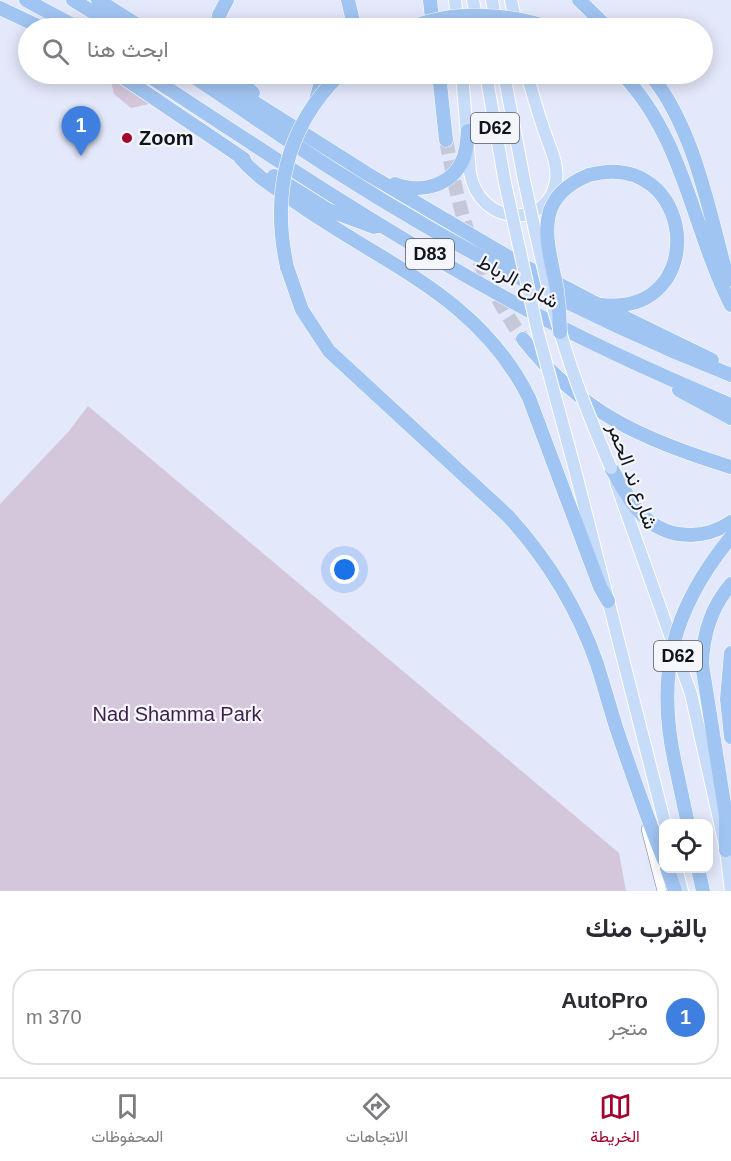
<!DOCTYPE html>
<html lang="ar">
<head>
<meta charset="utf-8">
<style>
	body { margin:0; font-family:Helvetica,Vazirmatn,sans-serif; background:#f2f2f3; color:#2b2b33; direction:rtl }
	.controls { position:absolute; right:18px; bottom:18px; display:grid; overflow:hidden; border-radius:12px; box-shadow:0 3px 15px #0003 }
	.controls button { width:54px; height:54px; display:grid; place-items:center; padding:0; border:0; border-bottom:2px solid #e1e1e2; background:#fff; color:#2b2b33; font:30px sans-serif }
	.you { position:absolute; left:345px; top:570px; width:21px; height:21px; margin:-15px; border:4px solid #fff; border-radius:50%; background:#1a73e8; box-shadow:0 0 0 9px #1a73e833 }
	.badge { display:grid; place-items:center; width:39px; height:39px; border-radius:50%; background:#a2022b; color:#fff; font-size:20px; font-weight:700 }
	.pin { position:absolute; translate:-50% -50px; filter:drop-shadow(0 2px 3px #0008) }
	.pin::after { content:''; position:absolute; top:32px; width:21px; height:18px; background:inherit; clip-path:polygon(0 0,100% 0,50% 100%) }
	.list { margin:0; padding:0; list-style:none }
	h2 { display:flex; justify-content:space-between; align-items:center; height:78px; margin:0; padding:0 24px; font-size:26px }
	h2 small { font-size:20px; font-weight:400; color:#7c7c81 }
	.list li { display:grid; grid-template-columns:39px 1fr auto; gap:18px; align-items:center; box-sizing:border-box; height:96px; margin:0 12px 12px; padding:0 12px; border:2px solid #e1e1e2; border-radius:24px }
	.list b { display:block; font-size:22px; white-space:nowrap }
	.list p { margin:0; font-size:20px; white-space:nowrap; color:#7c7c81 }
	.list em { font-size:20px; font-style:normal; color:#7c7c81 }
	.icon { flex:none; width:33px; height:33px; fill:none; stroke:currentColor; stroke-width:2; stroke-linecap:round; stroke-linejoin:round }
	.map { position:relative; flex:none; width:731px; height:891px; overflow:hidden; direction:ltr }
	.search { position:absolute; background:#fff; box-shadow:0 3px 15px #0003; left:18px; right:18px; top:18px; height:66px; display:flex; align-items:center; gap:15px; box-sizing:border-box; padding:0 21px; border-radius:33px; color:#7c7c81; font-size:22px }
	.sheet { height:186px; background:#fff }
	nav { display:flex; justify-content:space-around; align-items:center; box-sizing:border-box; height:84px; border-top:2px solid #e1e1e2; background:#fff; font-size:16px; color:#7c7c81 }
	nav a { display:grid; justify-items:center; gap:3px }
	nav .on { color:#a2022b }
	.map>svg:first-child { display:block }
	.green { fill:#d5c7db }
	.lines { fill:none; stroke-linecap:round; stroke-linejoin:round }
	.motorway-tunnel { stroke:#c4c8d9; stroke-width:14; stroke-dasharray:14 7; stroke-linecap:butt }
	.tertiary-casing { stroke:#7b819c; stroke-width:10 }
	.primary-casing { stroke:#fff; stroke-width:14 }
	.motorway-casing { stroke:#fff; stroke-width:15 }
	.tertiary { stroke:#fff; stroke-width:9 }
	.primary { stroke:#c7dcf8; stroke-width:12 }
	.motorway { stroke:#a1c5f3; stroke-width:14 }
	.primary-bridge-casing { stroke:#fff; stroke-width:14; stroke-linecap:butt }
	.motorway-bridge-casing { stroke:#fff; stroke-width:15; stroke-linecap:butt }
	.primary-bridge { stroke:#c7dcf8; stroke-width:12 }
	.motorway-bridge { stroke:#a1c5f3; stroke-width:14 }
	.poi-dot { fill:#a2022b; stroke:#f4f6fc; stroke-width:2 }
	.labels { text-anchor:middle; stroke-width:4.5; stroke-linejoin:round; paint-order:stroke }
	.shield { fill:#f4f6fc; stroke:#555760; stroke-width:1.5 }
	.shield-label { font-size:18px; font-weight:bold; fill:#11131d }
	.poi-label { font-size:20px; font-weight:bold; fill:#11131d; stroke:#f4f6fc; text-anchor:start }
	.street-label { font-size:20px; fill:#11131d; stroke:#f4f6fc }
	.park-label { font-size:20px; fill:#3d1f48; stroke:#f4f6fc }
</style>
</head>
<body>
<div class="map">
<svg width="731" height="891" viewBox="0 0 731 891">
	<rect width="100%" height="100%" fill="#e3e8fa"/>
	<path class="green" d="M112 79 149 104 131 108 114 94 111 81Z
		M88 406 619 853 626 891H0V504L69 431Z"/>
	<g class="lines">
		<path class="motorway-tunnel" d="M446 140C452 169 457 200 467 229 480 269 499 304 523 339"/>
		<defs>
			<path id="tertiary" d="M646 829 662 891"/>
			<path id="primary" d="M455 0 458 28
				M473 0 478 28
				M492 0 497 28
				M511 0 517 28
				M462 74 470 173C480 227 548 229 556 181 559 163 548 144 543 127 537 110 532 92 527 74
				M486 74 505 183
				M504 74 524 180
				M574 466 665 824
				M616 483 691 694 726 850 731 891
				M676 868 682 891"/>
			<path id="motorway" d="M26 0 78 28
				M73 0 119 28
				M98 0 142 28
				M348 0 352 17 351 28
				M430 0 433 28
				M579 0 608 28
				M0 8 42 28
				M218 28 219 15 227 0
				M118 74 244 159
				M146 74C266 153 386 233 513 302 584 341 657 374 731 405
				M189 74C221 94 252 117 283 137 424 231 574 313 731 375
				M210 74 366 173 522 265 593 302 712 360
				M232 74 253 93
				M439 74 446 140
				M622 74C684 138 692 228 731 305
				M650 74C695 129 709 212 728 280
				M315 103 320 86 330 74
				M238 155C253 174 274 187 294 201 382 264 478 295 529 398L600 587 608 601
				M589 175C696 147 712 316 602 305
				M274 176 328 210 374 227
				M395 184C420 194 452 186 463 159 467 150 467 140 468 131
				M287 267 302 310 329 351 508 516C547 559 578 609 597 664 604 686 610 708 617 730 632 774 647 817 664 860
				M523 339C581 413 643 440 731 467
				M679 390 731 418
				M611 468C620 482 628 499 639 511 662 539 702 542 731 522
				M731 653 727 699 731 737
				M676 768 688 824
				M726 850V816L702 664C703 634 711 607 731 584
				M667 868 675 891
				M698 868 703 891"/>
		</defs>
		<use href="#tertiary" class="tertiary-casing"/>
		<use href="#primary" class="primary-casing"/>
		<use href="#motorway" class="motorway-casing"/>
		<use href="#tertiary" class="tertiary"/>
		<use href="#primary" class="primary"/>
		<use href="#motorway" class="motorway"/>
		<defs>
			<path id="primary-bridge" d="M524 180C535 230 545 281 560 331 573 378 592 423 611 468
				M505 183 538 333 574 466"/>
			<path id="motorway-bridge" d="M410 28C454 10 507 13 551 28
				M287 267C271 194 286 127 340 74
				M560 332C560 318 559 304 557 290 548 242 530 199 589 175
				M676 768C655 677 671 610 731 537"/>
		</defs>
		<use href="#primary-bridge" class="primary-bridge-casing"/>
		<use href="#motorway-bridge" class="motorway-bridge-casing"/>
		<use href="#primary-bridge" class="primary-bridge"/>
		<use href="#motorway-bridge" class="motorway-bridge"/>
	</g>
	<circle class="poi-dot" cx="127" cy="138" r="6"/>
	<g class="labels">
		<g class="shield">
			<rect x="471" y="113" width="48" height="30" rx="4.5"/>
			<rect x="406" y="239" width="48" height="30" rx="4.5"/>
			<rect x="654" y="641" width="48" height="30" rx="4.5"/>
		</g>
		<g class="shield-label">
			<text x="495" y="134">D62</text>
			<text x="430" y="260">D83</text>
			<text x="678" y="662">D62</text>
		</g>
		<g class="poi-label">
			<text x="139" y="145">Zoom</text>
		</g>
		<g class="street-label">
			<text transform="translate(518 281) rotate(29)" y="7">شارع الرباط</text>
			<text transform="translate(633 476) rotate(70)" y="7">شارع ند الحمر</text>
		</g>
		<g class="park-label">
			<text x="177" y="721">Nad Shamma Park</text>
		</g>
	</g>
</svg>
<div class="controls">
<button><svg class="icon" aria-label="locate" viewBox="0 0 24 24"><circle cx="12" cy="12" r="6"/><path d="M12 2v4M12 18v4M2 12h4M18 12h4"/></svg></button>
</div>
<div class="you"></div>
<div class="pin badge" style="left:81px;top:156px;background:#3f7fe0">1</div>
<div class="search"><svg class="icon" aria-label="search" viewBox="0 0 24 24"><circle cx="10" cy="10" r="6"/><path d="M15 15l6 6"/></svg>ابحث هنا</div>
</div>
<section class="sheet">
<h2>بالقرب منك<small></small></h2>
<ul class="list">
<li><span class="badge" style="background:#3f7fe0">1</span><div><b>AutoPro</b><p>متجر</p></div><em>370 m</em></li>
</ul>
</section>
<nav>
<a class="on"><svg class="icon" aria-label="map" viewBox="0 0 24 24"><path d="M3 6l6-2 6 2 6-2v14l-6 2-6-2-6 2zM9 4v14M15 6v14"/></svg>الخريطة</a>
<a><svg class="icon" aria-label="directions" viewBox="0 0 24 24"><path d="M12 3l9 9-9 9-9-9zM9 14v-3h6M13 9l2 2-2 2"/></svg>الاتجاهات</a>
<a><svg class="icon" aria-label="saved" viewBox="0 0 24 24"><path d="M7 4h10v16l-5-4-5 4z"/></svg>المحفوظات</a>
</nav>
</body>
</html>
